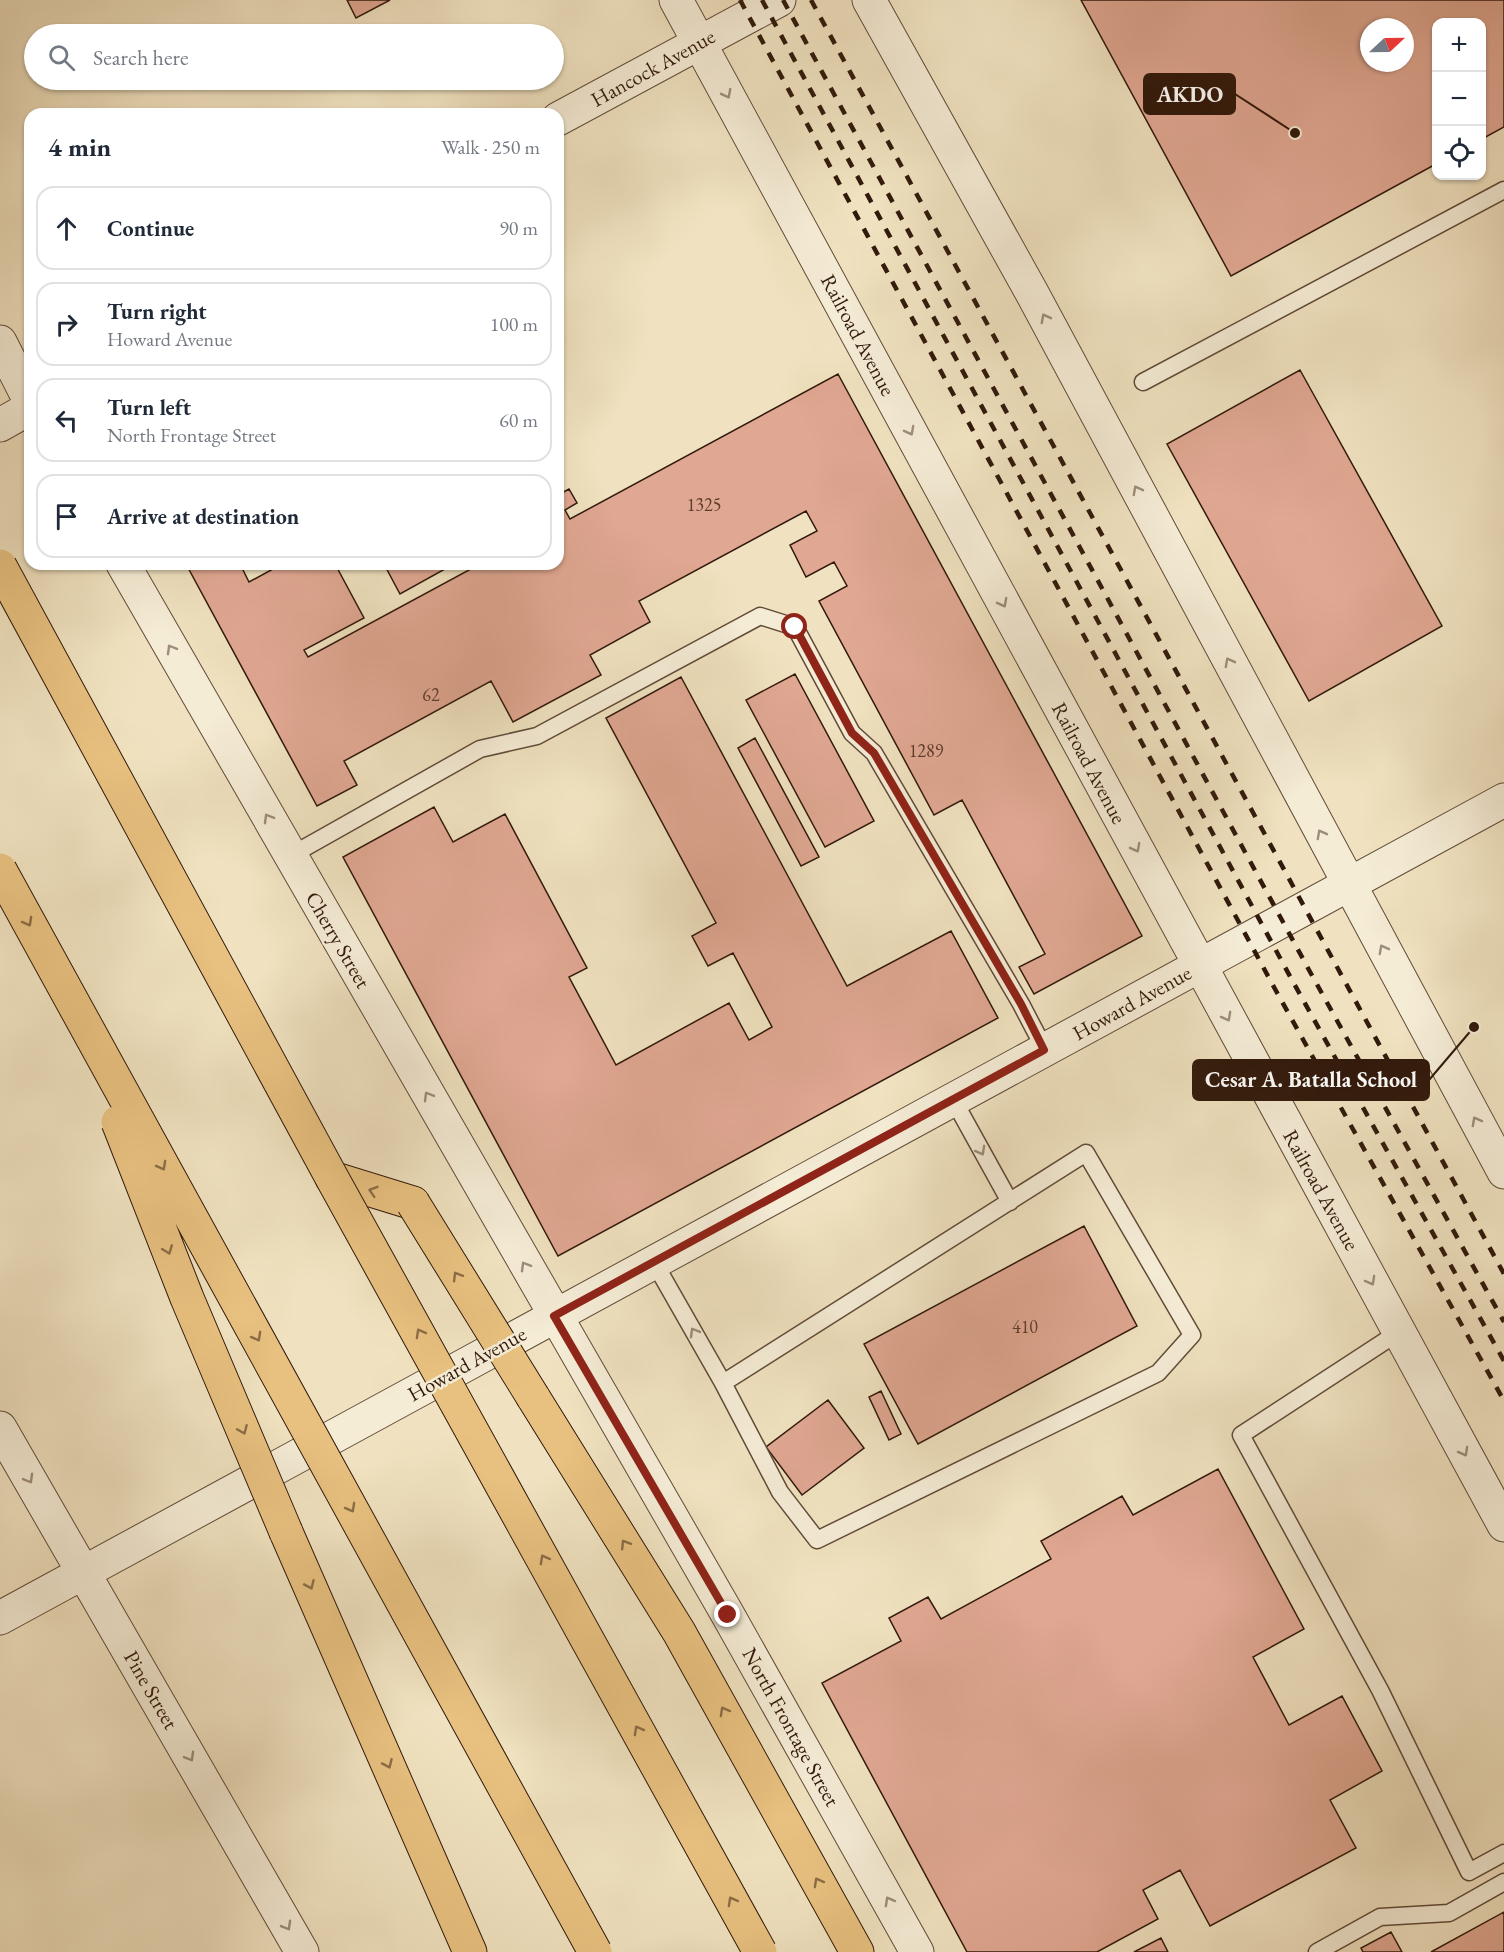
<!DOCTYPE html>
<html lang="en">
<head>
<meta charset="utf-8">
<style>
	body { margin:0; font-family:"EB Garamond",serif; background:#f6f6f7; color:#1f2937 }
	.controls { position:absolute; right:18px; top:18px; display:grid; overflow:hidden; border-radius:12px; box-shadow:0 2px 4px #0004 }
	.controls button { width:54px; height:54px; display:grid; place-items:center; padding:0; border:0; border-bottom:2px solid #e0e1e3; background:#fff; color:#1f2937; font:30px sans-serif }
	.compass { position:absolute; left:1360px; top:18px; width:54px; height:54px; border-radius:50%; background:#fff; box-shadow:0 2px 4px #0004; rotate:68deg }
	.stop { position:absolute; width:18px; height:18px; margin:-14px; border:4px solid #8f2418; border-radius:50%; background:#fff }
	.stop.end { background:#8f2418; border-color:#fff; box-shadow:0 2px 6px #0008 }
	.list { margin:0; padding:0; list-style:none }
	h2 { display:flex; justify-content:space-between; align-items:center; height:78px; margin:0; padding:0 24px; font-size:26px }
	h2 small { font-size:20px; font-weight:400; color:#747a83 }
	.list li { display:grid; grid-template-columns:39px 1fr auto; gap:18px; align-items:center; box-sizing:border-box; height:84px; margin:0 12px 12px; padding:0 12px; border:2px solid #e0e1e3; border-radius:18px }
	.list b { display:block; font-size:22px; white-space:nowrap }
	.list p { margin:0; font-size:20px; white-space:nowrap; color:#747a83 }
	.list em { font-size:20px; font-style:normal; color:#747a83 }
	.icon { flex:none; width:33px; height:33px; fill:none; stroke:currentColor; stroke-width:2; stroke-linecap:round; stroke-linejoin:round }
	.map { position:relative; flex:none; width:1504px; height:1952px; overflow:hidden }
	.search { position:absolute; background:#fff; box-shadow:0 2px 4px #0004; left:24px; top:24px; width:540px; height:66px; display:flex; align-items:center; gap:15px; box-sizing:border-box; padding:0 21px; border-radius:33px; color:#747a83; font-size:22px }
	.panel { position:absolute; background:#fff; box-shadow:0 2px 4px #0004; left:24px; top:108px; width:540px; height:462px; border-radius:18px }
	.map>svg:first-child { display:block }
	.building { fill:#e0a792; stroke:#31190b; stroke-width:1.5; fill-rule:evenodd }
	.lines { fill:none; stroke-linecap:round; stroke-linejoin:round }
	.service-casing { stroke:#614b38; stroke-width:19 }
	.minor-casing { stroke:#614b38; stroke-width:35 }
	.tertiary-casing { stroke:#614b38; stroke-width:35 }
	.motorway-casing { stroke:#31190b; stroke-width:35 }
	.service { stroke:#f5ecd6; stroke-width:16 }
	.minor { stroke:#f5ecd6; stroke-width:33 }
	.tertiary { stroke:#f5ecd6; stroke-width:33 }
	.motorway { stroke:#e8c180; stroke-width:33 }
	.rail { stroke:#31190b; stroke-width:4.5; stroke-dasharray:10 10; stroke-linecap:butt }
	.motorway-bridge-casing { stroke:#31190b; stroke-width:35; stroke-linecap:butt }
	.motorway-bridge { stroke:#e8c180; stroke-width:33 }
	.oneway { stroke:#9d8d7b }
	.oneway2 { stroke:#8c6d46 }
	.route { stroke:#8f2418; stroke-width:8 }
	.labels { text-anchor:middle; stroke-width:5; stroke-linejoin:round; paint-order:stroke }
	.number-label { font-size:18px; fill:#5d3c2d }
	.street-label { font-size:21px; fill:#31190b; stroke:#f5ecd6 }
	.leader { fill:none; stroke:#31190b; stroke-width:2 }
	.callout-dot { fill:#31190b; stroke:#f5ecd6; stroke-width:2 }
	.callout { fill:#31190b; stroke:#31190b; stroke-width:2 }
	.callout-label { font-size:22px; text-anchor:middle; font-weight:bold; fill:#fff }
</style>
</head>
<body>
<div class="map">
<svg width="1504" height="1952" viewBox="0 0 1504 1952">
	<rect width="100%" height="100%" fill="#f0e2c0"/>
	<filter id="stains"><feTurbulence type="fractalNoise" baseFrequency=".00333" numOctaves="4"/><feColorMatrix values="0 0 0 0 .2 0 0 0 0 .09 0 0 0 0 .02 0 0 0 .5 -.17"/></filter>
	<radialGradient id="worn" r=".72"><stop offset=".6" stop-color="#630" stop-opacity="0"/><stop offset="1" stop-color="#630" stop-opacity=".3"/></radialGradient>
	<path class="building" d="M347 0H390L356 18Z
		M1081 0H1504V127L1482 139V22H1436V164L1231 276ZM1369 27H1405V63H1369Z
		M1300 370 1442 626 1309 701 1167 444Z
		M838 374 1142 936 1034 994 1019 967 1045 954 962 800 934 815 819 601 847 586 834 562 806 577 790 545 817 531 806 511 639 601 650 622 590 655 601 675 513 722 491 681 344 761 357 785 317 806 186 564H240L249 582 282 564H335L364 618 304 650 308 657 480 564H558V495L569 489 577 503 565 510 570 519Z
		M384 564H454L400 594Z
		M795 674 874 821 825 847 746 700Z
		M681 677 847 986 951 931 998 1018 558 1256 343 857 434 807 453 842 505 814 587 968 569 977 616 1065 729 1003 749 1040 772 1027 733 953 708 966 692 936 716 923 606 718Z
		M755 738 819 857 801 866 738 748Z
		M1084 1226 1137 1326 918 1444 864 1344Z
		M881 1391 901 1434 889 1440 869 1397Z
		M828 1400 864 1448 802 1495 766 1447Z
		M1218 1469 1304 1629 1253 1657 1289 1725 1342 1696 1382 1771 1330 1800 1356 1848 1210 1926 1180 1870 1143 1890 1158 1919 1097 1952H967L822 1683 901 1641 889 1618 928 1597 941 1619 1051 1559 1041 1541 1122 1496 1133 1515Z
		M1504 1912V1952H1431Z
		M1391 1932 1402 1952H1363L1361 1948Z
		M1161 1938 1168 1952H1134Z"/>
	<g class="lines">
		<defs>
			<path id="service" d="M1143 382 1504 190
				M290 856 480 749 537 736 760 616 795 627 852 733 874 753 1021 1004 1045 1050
				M953 1099 1010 1202
				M654 1262 723 1383 780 1492 817 1540 1158 1373 1192 1335 1086 1153 723 1383
				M1399 1332 1241 1435 1380 1690 1469 1872 1504 1853
				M1317 1952 1380 1917 1449 1913 1504 1882"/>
			<path id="minor" d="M0 342 30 401
				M123 564 728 1615 917 1952
				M0 1428 302 1952
				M0 1618 1504 800"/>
			<path id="tertiary" d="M676 0 1504 1525
				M869 0 1032 293 1504 1172
				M558 119 779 0
				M0 425 30 408"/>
			<path id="motorway" d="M332 1178 413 1203
				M533 1397 679 1632 857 1952
				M286 1532 470 1952"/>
		</defs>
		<use href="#service" class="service-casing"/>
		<use href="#minor" class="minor-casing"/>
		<use href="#tertiary" class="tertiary-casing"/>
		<use href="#motorway" class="motorway-casing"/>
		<use href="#service" class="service"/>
		<use href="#minor" class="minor"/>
		<use href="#tertiary" class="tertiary"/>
		<use href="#motorway" class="motorway"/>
		<path class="rail" d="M740 0 1275 989 1504 1401
			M762 0 1292 980 1504 1361
			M783 0 1309 970 1504 1322
			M811 0 1504 1274"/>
		<defs>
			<path id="motorway-bridge" d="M0 566 332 1178 760 1952
				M0 870 595 1952
				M118 1122 187 1298 286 1532
				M413 1203 533 1397"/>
		</defs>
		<use href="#motorway-bridge" class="motorway-bridge-casing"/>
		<use href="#motorway-bridge" class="motorway-bridge"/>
	</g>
	<defs><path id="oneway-chevron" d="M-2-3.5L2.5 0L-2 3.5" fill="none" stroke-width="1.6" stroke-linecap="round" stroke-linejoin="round" transform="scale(1.5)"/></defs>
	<g class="oneway">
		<use href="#oneway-chevron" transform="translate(727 94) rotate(62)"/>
		<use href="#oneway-chevron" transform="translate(1045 318) rotate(-118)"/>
		<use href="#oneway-chevron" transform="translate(910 431) rotate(62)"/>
		<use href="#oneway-chevron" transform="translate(1137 490) rotate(-118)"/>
		<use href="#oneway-chevron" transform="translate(1003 603) rotate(62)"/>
		<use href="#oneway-chevron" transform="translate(171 649) rotate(-120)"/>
		<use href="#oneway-chevron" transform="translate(1229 662) rotate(-118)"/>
		<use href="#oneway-chevron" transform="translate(268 818) rotate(-120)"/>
		<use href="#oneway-chevron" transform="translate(1321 834) rotate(-118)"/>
		<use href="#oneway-chevron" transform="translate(1136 848) rotate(62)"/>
		<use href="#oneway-chevron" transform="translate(1383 949) rotate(-118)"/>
		<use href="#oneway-chevron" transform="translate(1227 1017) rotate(61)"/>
		<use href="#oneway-chevron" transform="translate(428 1096) rotate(-120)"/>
		<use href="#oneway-chevron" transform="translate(1476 1121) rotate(-118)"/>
		<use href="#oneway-chevron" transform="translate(981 1151) rotate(61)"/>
		<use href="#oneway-chevron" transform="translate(525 1266) rotate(-120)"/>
		<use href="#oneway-chevron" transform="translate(1371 1281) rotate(61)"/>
		<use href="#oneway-chevron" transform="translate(694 1332) rotate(-120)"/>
		<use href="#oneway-chevron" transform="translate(1464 1452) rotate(61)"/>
		<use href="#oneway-chevron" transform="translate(29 1479) rotate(60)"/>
		<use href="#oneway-chevron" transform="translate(190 1757) rotate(60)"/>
		<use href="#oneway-chevron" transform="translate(889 1901) rotate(-119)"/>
		<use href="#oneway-chevron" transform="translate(287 1926) rotate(60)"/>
	</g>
	<g class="oneway2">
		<use href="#oneway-chevron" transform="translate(28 922) rotate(61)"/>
		<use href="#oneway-chevron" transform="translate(162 1166) rotate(61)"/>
		<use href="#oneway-chevron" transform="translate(373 1191) rotate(-163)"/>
		<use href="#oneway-chevron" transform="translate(168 1250) rotate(69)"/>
		<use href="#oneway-chevron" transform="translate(457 1276) rotate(-121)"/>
		<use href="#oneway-chevron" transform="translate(420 1333) rotate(-119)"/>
		<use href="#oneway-chevron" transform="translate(257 1337) rotate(61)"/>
		<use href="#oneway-chevron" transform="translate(243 1430) rotate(67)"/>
		<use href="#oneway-chevron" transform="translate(351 1508) rotate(61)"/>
		<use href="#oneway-chevron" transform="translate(625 1544) rotate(-122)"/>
		<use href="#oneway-chevron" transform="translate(544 1559) rotate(-119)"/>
		<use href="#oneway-chevron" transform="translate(310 1585) rotate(66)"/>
		<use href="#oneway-chevron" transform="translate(724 1711) rotate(-119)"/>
		<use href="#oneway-chevron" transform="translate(638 1730) rotate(-119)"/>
		<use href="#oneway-chevron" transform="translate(388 1764) rotate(66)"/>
		<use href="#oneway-chevron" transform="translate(818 1882) rotate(-119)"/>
		<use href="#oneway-chevron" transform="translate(732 1901) rotate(-119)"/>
	</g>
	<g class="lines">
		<path class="route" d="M728 1615 554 1316 1044 1050 1021 1004 874 753 852 733 795 627"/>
	</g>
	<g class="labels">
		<g class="number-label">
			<text x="704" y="511">1325</text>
			<text x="431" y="701">62</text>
			<text x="926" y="757">1289</text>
			<text x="1025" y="1333">410</text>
		</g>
		<g class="street-label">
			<text transform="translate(653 68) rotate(-29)" y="7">Hancock Avenue</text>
			<text transform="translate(858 335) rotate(62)" y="7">Railroad Avenue</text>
			<text transform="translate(1089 763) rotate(62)" y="7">Railroad Avenue</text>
			<text transform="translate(338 940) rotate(60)" y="7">Cherry Street</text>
			<text transform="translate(1132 1003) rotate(-29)" y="7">Howard Avenue</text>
			<text transform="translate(1321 1190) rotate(61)" y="7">Railroad Avenue</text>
			<text transform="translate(467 1364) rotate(-29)" y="7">Howard Avenue</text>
			<text transform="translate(151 1690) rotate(60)" y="7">Pine Street</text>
			<text transform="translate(791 1727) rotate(61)" y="7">North Frontage Street</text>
		</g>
	</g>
	<path class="leader" d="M1295 133L1235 94M1474 1027L1429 1080"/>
	<g class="callout-dot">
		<circle cx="1295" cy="133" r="6"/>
		<circle cx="1474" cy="1027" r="6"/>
	</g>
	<g class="callout">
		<rect x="1144" y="74" width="91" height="40" rx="6"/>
		<rect x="1193" y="1060" width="236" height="40" rx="6"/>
	</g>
	<g class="callout-label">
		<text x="1190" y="102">AKDO</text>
		<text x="1311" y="1087">Cesar A. Batalla School</text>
	</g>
	<rect width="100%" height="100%" filter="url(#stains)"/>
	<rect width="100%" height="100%" fill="url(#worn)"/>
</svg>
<div class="controls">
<button>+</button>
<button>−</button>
<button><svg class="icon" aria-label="locate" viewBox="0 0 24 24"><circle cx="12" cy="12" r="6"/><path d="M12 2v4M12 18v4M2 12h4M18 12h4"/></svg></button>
</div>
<svg class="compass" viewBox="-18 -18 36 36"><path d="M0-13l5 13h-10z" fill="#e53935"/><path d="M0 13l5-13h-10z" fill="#747a83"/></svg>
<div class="stop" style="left:795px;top:627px"></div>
<div class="stop end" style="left:728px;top:1615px"></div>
<div class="search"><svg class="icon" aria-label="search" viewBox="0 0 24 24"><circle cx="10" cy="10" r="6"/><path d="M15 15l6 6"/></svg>Search here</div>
<section class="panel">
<h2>4 min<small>Walk · 250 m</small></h2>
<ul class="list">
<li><svg class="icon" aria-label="ahead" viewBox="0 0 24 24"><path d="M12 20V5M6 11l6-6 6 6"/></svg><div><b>Continue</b></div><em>90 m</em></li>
<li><svg class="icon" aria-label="right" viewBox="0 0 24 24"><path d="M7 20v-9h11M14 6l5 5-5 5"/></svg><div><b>Turn right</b><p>Howard Avenue</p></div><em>100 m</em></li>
<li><svg class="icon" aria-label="left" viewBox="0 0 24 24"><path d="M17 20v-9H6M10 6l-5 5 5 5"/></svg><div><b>Turn left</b><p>North Frontage Street</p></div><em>60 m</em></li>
<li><svg class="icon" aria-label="arrive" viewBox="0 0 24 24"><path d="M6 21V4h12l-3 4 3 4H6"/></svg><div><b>Arrive at destination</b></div></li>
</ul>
</section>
</div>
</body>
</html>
